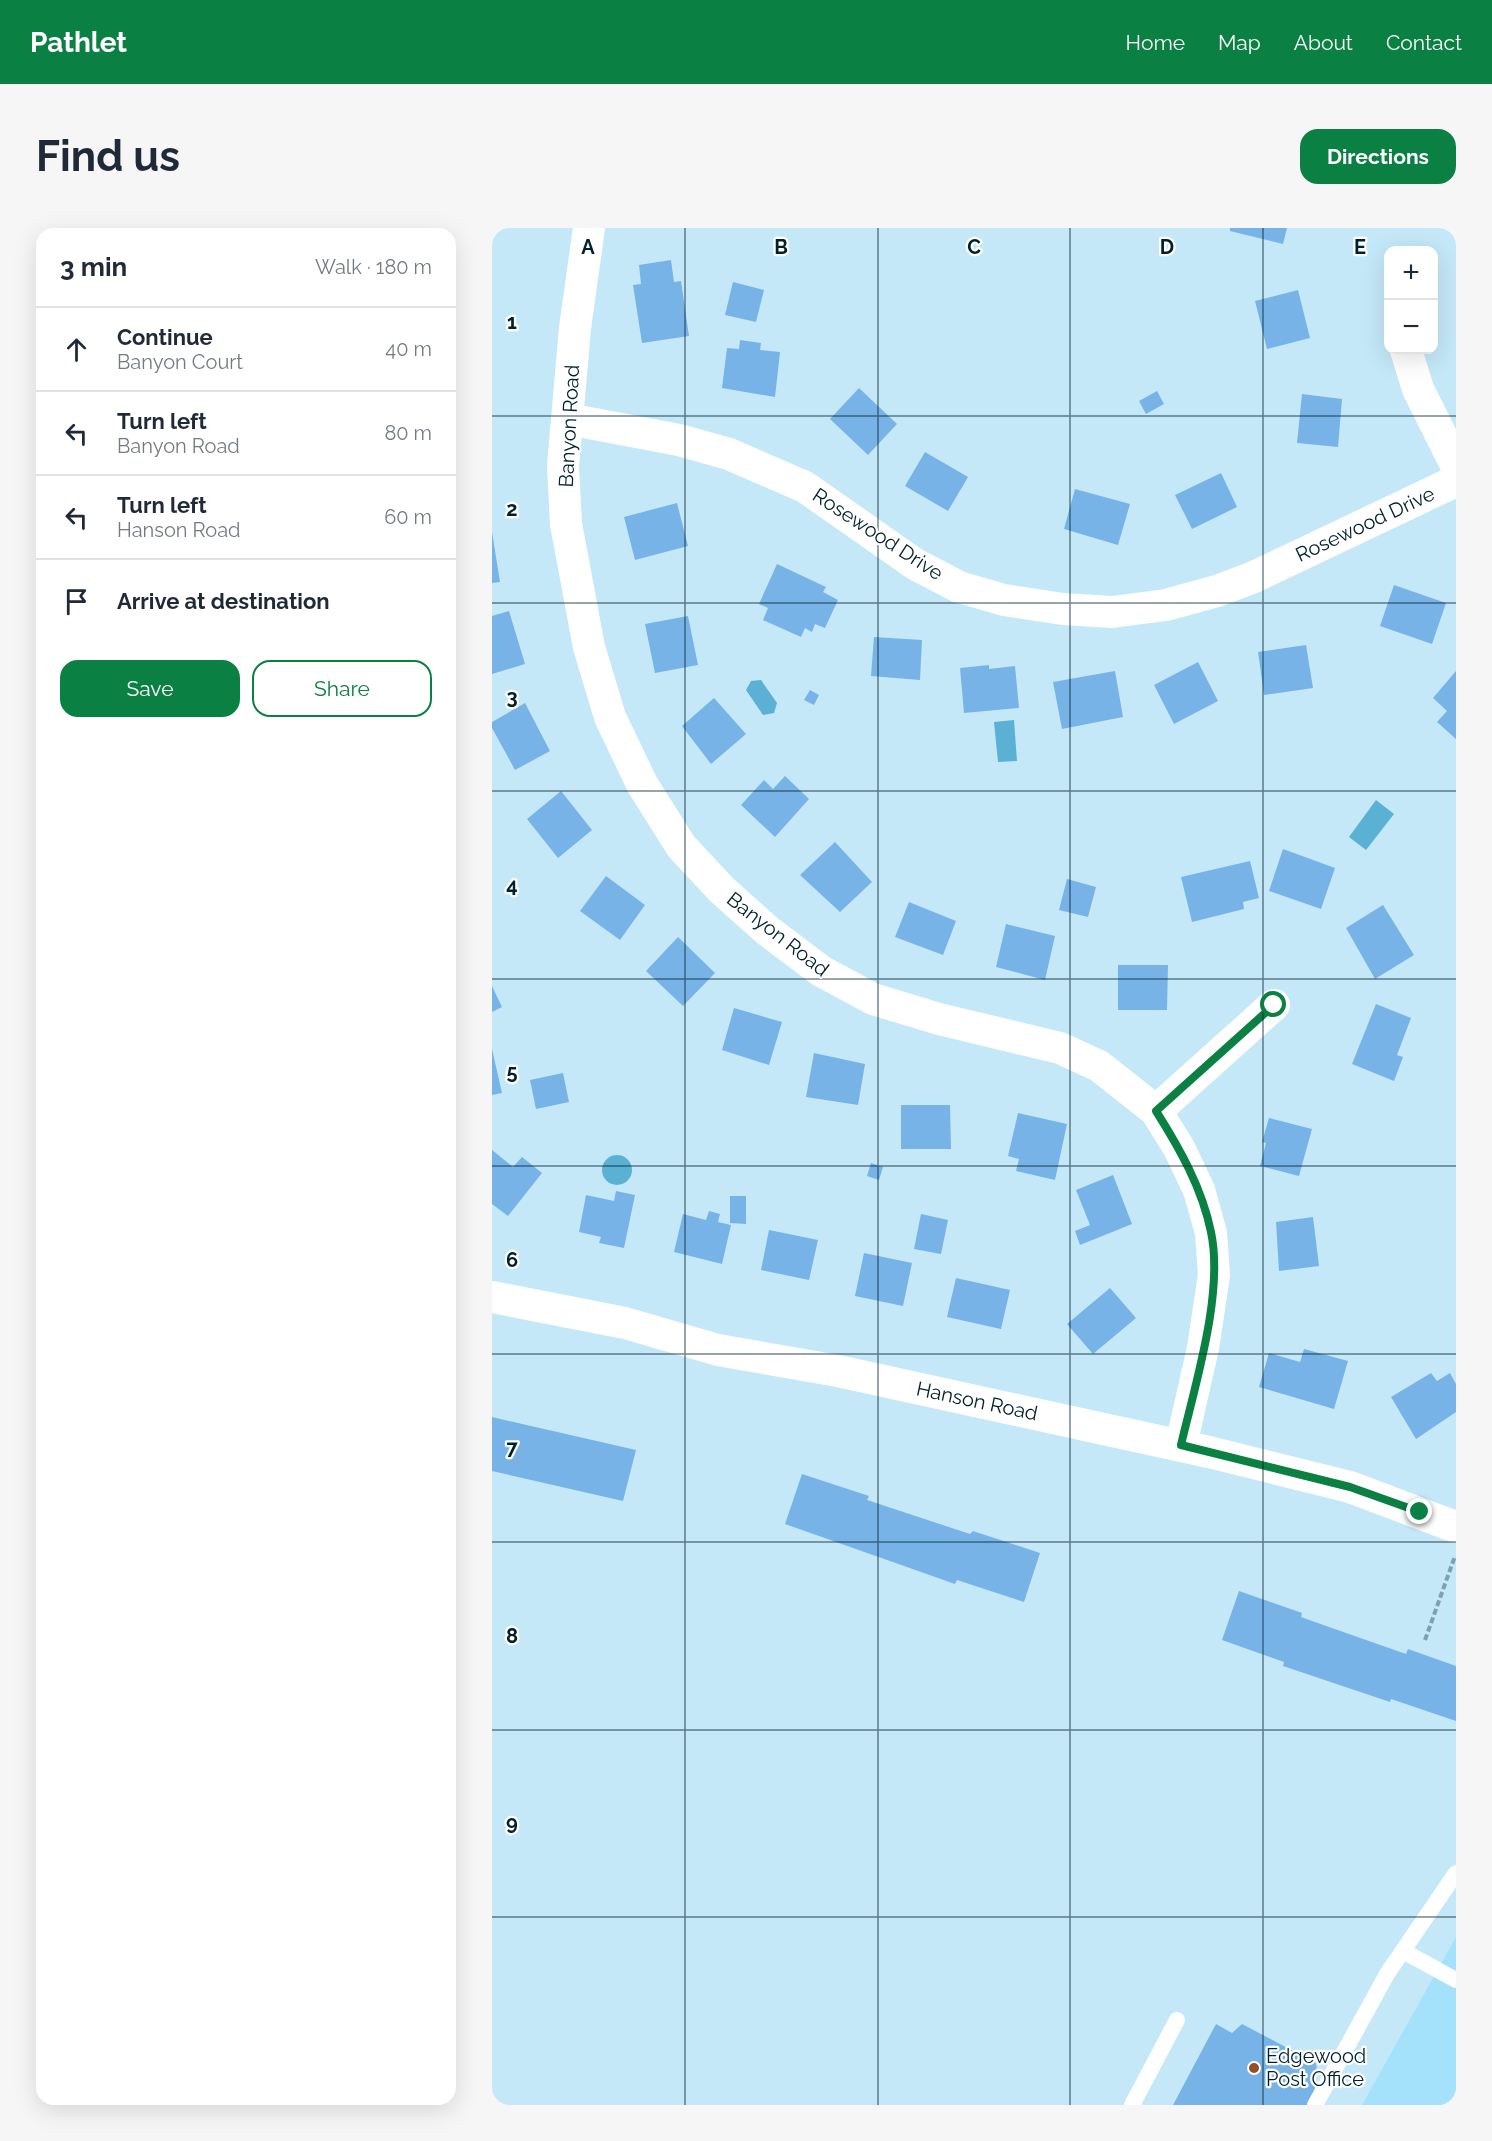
<!DOCTYPE html>
<html lang="en">
<head>
<meta charset="utf-8">
<style>
	body { margin:0; font-family:Raleway,sans-serif; background:#f6f6f7; color:#1f2937 }
	.controls { position:absolute; right:18px; top:18px; display:grid; overflow:hidden; border-radius:12px; box-shadow:0 6px 24px #0002 }
	.controls button { width:54px; height:54px; display:grid; place-items:center; padding:0; border:0; border-bottom:2px solid #e0e1e3; background:#fff; color:#1f2937; font:30px sans-serif }
	.stop { position:absolute; width:18px; height:18px; margin:-14px; border:4px solid #0b8043; border-radius:50%; background:#fff }
	.stop.end { background:#0b8043; border-color:#fff; box-shadow:0 2px 6px #0008 }
	.list { margin:0; padding:0; list-style:none }
	h2 { display:flex; justify-content:space-between; align-items:center; height:78px; margin:0; padding:0 24px; font-size:26px }
	h2 small { font-size:20px; font-weight:400; color:#747a83 }
	.list li { display:grid; grid-template-columns:39px 1fr auto; gap:18px; align-items:center; box-sizing:border-box; height:84px; padding:0 24px; border-top:2px solid #e0e1e3 }
	.list b { display:block; font-size:22px; white-space:nowrap }
	.list p { margin:0; font-size:20px; white-space:nowrap; color:#747a83 }
	.list em { font-size:20px; font-style:normal; color:#747a83 }
	.actions { display:flex; gap:12px; padding:18px 24px }
	.actions a { flex:1; padding:14px 0; border:2px solid #0b8043; border-radius:18px; text-align:center; font-size:21px; color:#0b8043 }
	.actions .main { background:#0b8043; color:#fff }
	.icon { flex:none; width:33px; height:33px; fill:none; stroke:currentColor; stroke-width:2; stroke-linecap:round; stroke-linejoin:round }
	.map { position:relative; flex:none; width:964px; height:1877px; overflow:hidden; border-radius:18px }
	header { display:flex; align-items:center; gap:36px; box-sizing:border-box; height:84px; padding:0 30px; background:#0b8043; color:#fff }
	header strong { font-size:28px }
	nav { display:flex; gap:33px; margin-inline-start:auto; font-size:21px }
	.intro { display:flex; align-items:center; justify-content:space-between; box-sizing:border-box; height:144px; padding:0 36px }
	h1 { margin:0; font-size:42px }
	.button { padding:15px 27px; border-radius:18px; background:#0b8043; color:#fff; font-size:21px; font-weight:700 }
	main { display:flex; gap:36px; padding:0 36px }
	aside { flex:1; background:#fff; border-radius:18px; box-shadow:0 6px 24px #0002 }
	.map>svg:first-child { display:block }
	.built { fill:#a4e1fb }
	.water { fill:#5ab1d3 }
	.building { fill:#78b3e7 }
	.lines { fill:none; stroke-linecap:round; stroke-linejoin:round }
	.path { stroke:#7ea1b0; stroke-width:4; stroke-dasharray:6 3; stroke-linecap:butt }
	.service { stroke:#fff; stroke-width:16 }
	.minor { stroke:#fff; stroke-width:32 }
	.route { stroke:#0b8043; stroke-width:8 }
	.grid { fill:none; stroke:#00212c; stroke-width:1.5; stroke-opacity:0.55 }
	.poi-dot { fill:#954e29; stroke:#fff; stroke-width:2 }
	.labels { text-anchor:middle; stroke-width:4.5; stroke-linejoin:round; paint-order:stroke }
	.street-label { font-size:20px; fill:#00212c; stroke:#fff }
	.poi-label { font-size:20px; fill:#00212c; stroke:#fff; text-anchor:start }
	.grid-label { font-size:20px; text-anchor:middle; font-weight:bold; fill:#00212c; stroke:#fff; stroke-width:4.5; stroke-linejoin:round; paint-order:stroke }
</style>
</head>
<body>
<header>
<strong>Pathlet</strong>
<nav><a>Home</a><a>Map</a><a>About</a><a>Contact</a></nav>
</header>
<div class="intro"><h1>Find us</h1><a class="button">Directions</a></div>
<main>
<aside>
<h2>3 min<small>Walk · 180 m</small></h2>
<ul class="list">
<li><svg class="icon" aria-label="ahead" viewBox="0 0 24 24"><path d="M12 20V5M6 11l6-6 6 6"/></svg><div><b>Continue</b><p>Banyon Court</p></div><em>40 m</em></li>
<li><svg class="icon" aria-label="left" viewBox="0 0 24 24"><path d="M17 20v-9H6M10 6l-5 5 5 5"/></svg><div><b>Turn left</b><p>Banyon Road</p></div><em>80 m</em></li>
<li><svg class="icon" aria-label="left" viewBox="0 0 24 24"><path d="M17 20v-9H6M10 6l-5 5 5 5"/></svg><div><b>Turn left</b><p>Hanson Road</p></div><em>60 m</em></li>
<li><svg class="icon" aria-label="arrive" viewBox="0 0 24 24"><path d="M6 21V4h12l-3 4 3 4H6"/></svg><div><b>Arrive at destination</b></div></li>
</ul>
<div class="actions"><a class="main">Save</a><a>Share</a></div>
</aside>
<div class="map">
<svg width="964" height="1877" viewBox="0 0 964 1877">
	<rect width="100%" height="100%" fill="#c4e8f8"/>
	<path class="built" d="M964 1709V1877H870Z"/>
	<path class="water" d="M269 452 285 475 282 485 271 487 254 462 259 453Z
		M522 492 525 533 506 534 502 494Z
		M884 572 902 586 874 622 857 609Z
		M110 942a15 15 0 1 1 30 0a15 15 0 1 1-30 0Z"/>
	<path class="building" d="M738 0H795L791 16 738 3Z
		M179 32 182 54 189 53 197 108 150 115 141 57 149 56 147 37Z
		M241 54 272 62 264 94 233 87Z
		M806 62 818 110 775 121 763 73Z
		M248 112 269 115 268 122 288 124 283 169 230 160 235 120 247 121Z
		M367 160 405 196 376 227 338 191Z
		M665 163 672 176 654 186 647 173Z
		M810 166 850 171 846 219 805 215Z
		M433 224 476 249 456 283 413 258Z
		M729 245 745 279 700 301 683 267Z
		M583 261 638 276 626 317 572 301Z
		M185 275 196 318 143 332 132 289Z
		M0 304 8 354 0 355Z
		M285 336 334 359 331 364 346 372 333 400 323 396 320 404 313 400 309 409 271 392 276 380 267 376Z
		M902 357 954 375 940 416 888 398Z
		M17 383 33 436 0 446V388Z
		M196 388 206 437 163 445 153 396Z
		M382 409 430 412 428 452 379 448Z
		M814 417 821 460 772 467 766 424Z
		M706 434 726 473 682 496 662 457Z
		M497 437V441L523 438 527 480 472 485 468 440Z
		M623 443 631 489 570 501 561 454Z
		M964 443V511L945 494 955 483 941 470Z
		M318 462 327 467 322 477 312 472Z
		M222 470 254 506 219 536 190 498Z
		M33 475 58 523 23 542 0 500V494Z
		M293 548 317 571 283 609 249 577 272 552 281 561Z
		M69 563 100 602 66 630 35 591Z
		M343 614 380 654 348 684 308 647Z
		M791 621 843 640 829 681 777 663Z
		M758 633 767 670 751 674 752 681 700 694 689 649Z
		M114 648 153 677 128 712 88 683Z
		M575 651 604 659 596 689 567 682Z
		M417 674 464 693 451 727 403 709Z
		M891 677 922 727 883 751 854 700Z
		M514 696 563 708 553 752 504 739Z
		M186 709 223 745 191 778 154 743Z
		M626 737H676L675 782H626Z
		M0 758 10 779 0 784Z
		M884 776 919 790 905 827 911 829 902 853 860 836Z
		M242 780 290 794 277 837 230 822Z
		M0 821 10 865 0 867Z
		M322 825 373 836 366 877 314 869Z
		M71 845 77 874 44 881 38 852Z
		M409 877H458L459 921H409Z
		M526 885 575 896 563 952 524 943 527 931 516 928Z
		M777 890 820 901 807 948 768 938 774 915 770 914Z
		M0 922 21 939 30 929 50 945 16 988 0 976Z
		M379 935 391 939 387 952 375 948Z
		M621 947 640 996 588 1017 583 1003 598 997 584 962Z
		M124 963 143 967 132 1020 107 1015 109 1009 87 1004 94 967 122 973Z
		M238 968H254V996L238 995Z
		M217 983 228 986 226 994 239 997 230 1036 182 1024 191 986 214 992Z
		M429 986 456 992 449 1026 422 1021Z
		M821 989 827 1038 787 1043 784 994Z
		M277 1002 326 1012 317 1052 269 1042Z
		M372 1025 420 1035 411 1078 363 1068Z
		M464 1050 518 1062 509 1101 455 1089Z
		M618 1060 644 1090 601 1126 575 1096Z
		M812 1121 856 1133 842 1181 767 1159 777 1125 808 1134Z
		M939 1145 945 1153 958 1145 964 1156V1184L924 1211 899 1169Z
		M0 1189 144 1222 131 1273 0 1243Z
		M310 1246 377 1268 375 1272 478 1306 481 1303 548 1325 532 1374 465 1352 463 1356 293 1296Z
		M747 1363 810 1385 809 1389 837 1399 914 1426 916 1421 964 1438V1493L899 1471 898 1474 791 1438 792 1434 730 1412Z
		M724 1796 740 1805 750 1796 824 1835 825 1844 822 1854 825 1862 817 1877H681Z"/>
	<g class="lines">
		<path class="path" d="M933 1412 963 1328"/>
		<path class="service" d="M911 1723 964 1752
			M640 1877 685 1792
			M823 1877 895 1746 964 1645"/>
		<path class="minor" d="M97 0 83 100 71 238 74 296 97 419 118 489 150 556 189 618 230 662 276 703 329 743 381 771 447 791 568 820 607 838 664 883 687 920 707 962 719 1005 722 1047 711 1120 689 1217
			M914 122 926 161 964 237
			M76 191 187 212 237 226 313 259 423 336 467 359 512 372 571 381 620 384 674 377 725 363 762 349 964 253
			M664 883 782 777
			M0 1069 133 1095 226 1122 346 1143 717 1224 858 1259 964 1299"/>
	</g>
	<g class="lines">
		<path class="route" d="M782 777 664 883C688 921 710 960 719 1004 732 1065 703 1157 689 1217L858 1259 928 1284"/>
	</g>
	<path class="grid" d="M193 0V1877M386 0V1877M578 0V1877M771 0V1877M0 188H964M0 375H964M0 563H964M0 751H964M0 938H964M0 1126H964M0 1314H964M0 1502H964M0 1689H964"/>
	<circle class="poi-dot" cx="762" cy="1840" r="6"/>
	<g class="labels">
		<g class="street-label">
			<text transform="translate(77 198) rotate(-87)" y="7">Banyon Road</text>
			<text transform="translate(873 296) rotate(-25)" y="7">Rosewood Drive</text>
			<text transform="translate(386 306) rotate(33)" y="7">Rosewood Drive</text>
			<text transform="translate(286 706) rotate(38)" y="7">Banyon Road</text>
			<text transform="translate(485 1173) rotate(12)" y="7">Hanson Road</text>
		</g>
		<g class="poi-label">
			<text x="774" y="1835">Edgewood<tspan x="774" dy="23">Post Office</tspan></text>
		</g>
	</g>
	<g class="grid-label">
		<text x="96" y="26">A</text>
		<text x="289" y="26">B</text>
		<text x="482" y="26">C</text>
		<text x="675" y="26">D</text>
		<text x="868" y="26">E</text>
		<text x="20" y="101">1</text>
		<text x="20" y="288">2</text>
		<text x="20" y="476">3</text>
		<text x="20" y="664">4</text>
		<text x="20" y="851">5</text>
		<text x="20" y="1039">6</text>
		<text x="20" y="1227">7</text>
		<text x="20" y="1415">8</text>
		<text x="20" y="1602">9</text>
	</g>
</svg>
<div class="controls">
<button>+</button>
<button>−</button>
</div>
<div class="stop" style="left:782px;top:777px"></div>
<div class="stop end" style="left:928px;top:1284px"></div>
</div>
</main>
</body>
</html>
